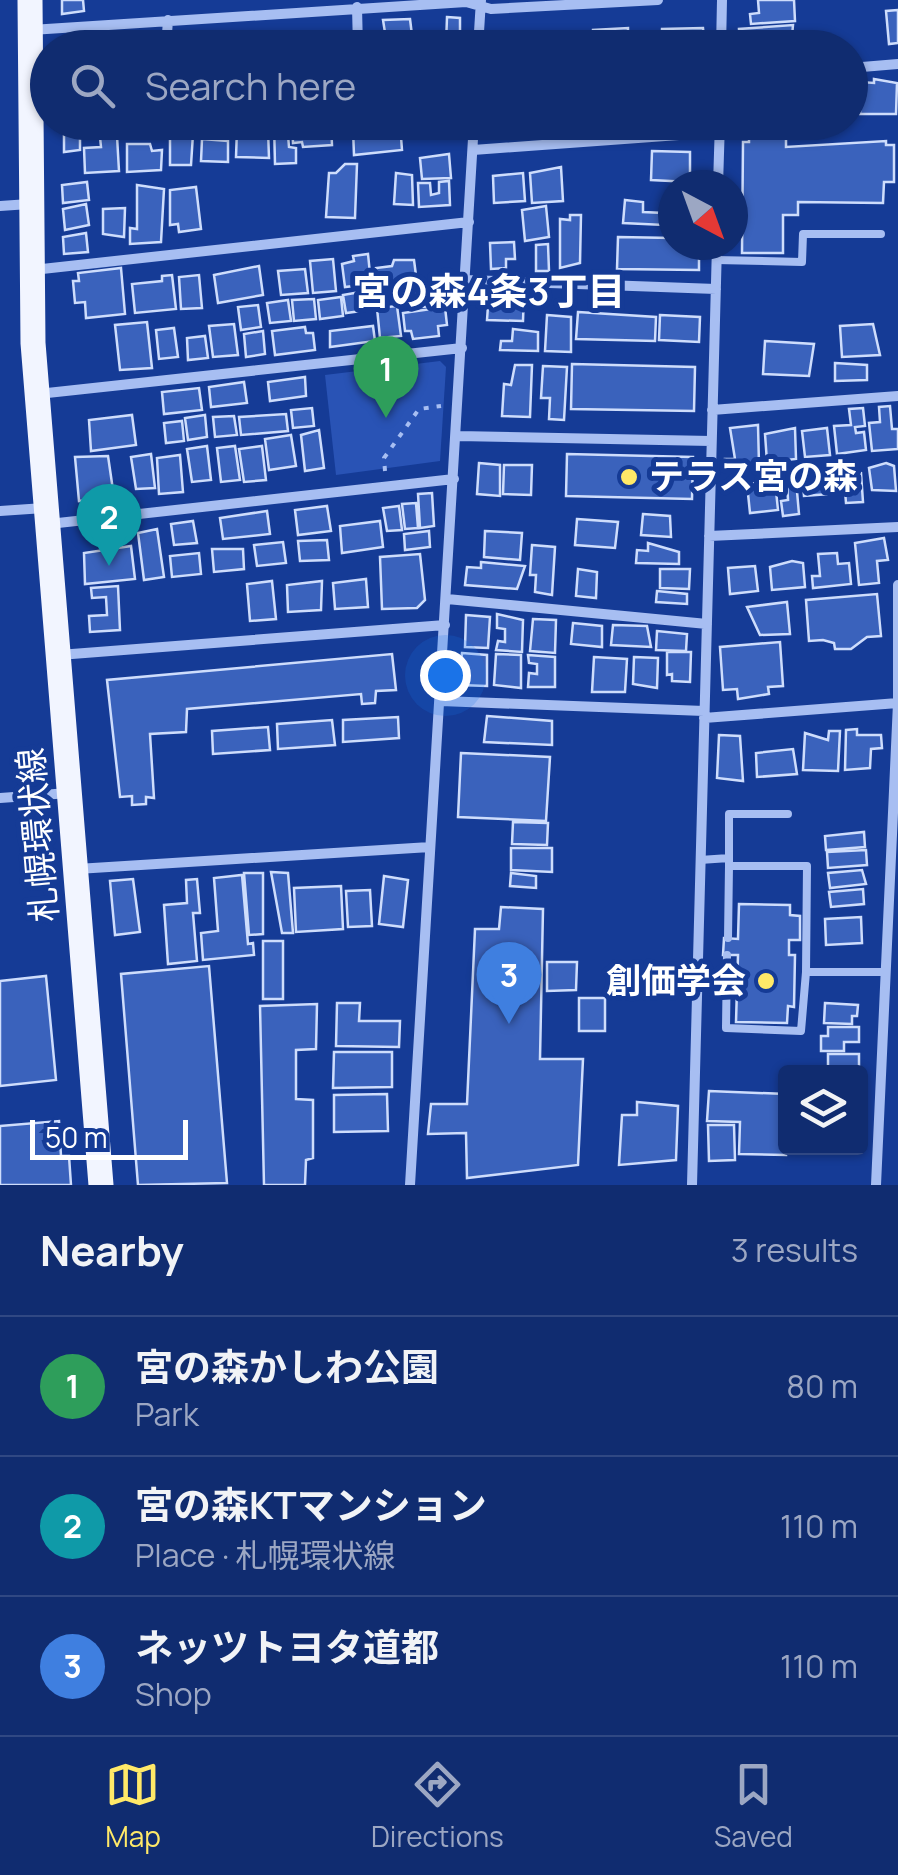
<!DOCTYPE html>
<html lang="en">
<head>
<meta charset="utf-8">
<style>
	body { margin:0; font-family:Manrope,"Noto Sans JP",sans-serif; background:#1e3878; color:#f1f3f6 }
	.controls { position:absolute; right:30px; bottom:30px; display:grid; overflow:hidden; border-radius:10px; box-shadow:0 2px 8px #0004 }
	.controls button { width:90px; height:90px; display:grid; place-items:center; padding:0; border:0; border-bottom:2px solid #304883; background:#102c70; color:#f1f3f6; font:50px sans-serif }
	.compass { position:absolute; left:658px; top:170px; width:90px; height:90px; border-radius:50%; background:#102c70; box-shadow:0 2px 8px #0004; rotate:139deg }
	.scale { position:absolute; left:30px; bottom:25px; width:158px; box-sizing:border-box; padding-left:10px; border:5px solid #fff; border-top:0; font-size:28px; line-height:35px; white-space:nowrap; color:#fff; -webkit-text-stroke:8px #153b96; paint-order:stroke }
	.you { position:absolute; left:445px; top:675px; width:35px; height:35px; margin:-25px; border:8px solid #fff; border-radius:50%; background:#1a73e8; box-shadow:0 0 0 15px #1a73e833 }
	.badge { display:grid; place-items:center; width:65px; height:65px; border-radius:50%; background:#ffe968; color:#fff; font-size:32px; font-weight:700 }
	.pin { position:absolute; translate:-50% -82px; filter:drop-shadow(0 2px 5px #0008) }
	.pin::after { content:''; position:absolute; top:52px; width:35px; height:30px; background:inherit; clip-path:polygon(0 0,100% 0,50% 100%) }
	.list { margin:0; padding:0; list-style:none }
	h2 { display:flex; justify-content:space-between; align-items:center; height:130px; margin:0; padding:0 40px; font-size:42px }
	h2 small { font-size:32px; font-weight:400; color:#9ca7c3 }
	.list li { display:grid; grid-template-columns:65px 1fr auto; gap:30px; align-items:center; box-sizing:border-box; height:140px; padding:0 40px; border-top:2px solid #304883 }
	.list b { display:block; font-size:38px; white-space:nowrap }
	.list p { margin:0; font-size:32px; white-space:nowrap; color:#9ca7c3 }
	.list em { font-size:32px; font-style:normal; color:#9ca7c3 }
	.icon { flex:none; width:55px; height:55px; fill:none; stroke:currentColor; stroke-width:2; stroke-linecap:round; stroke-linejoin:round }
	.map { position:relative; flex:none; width:898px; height:1185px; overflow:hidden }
	.search { position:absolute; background:#102c70; box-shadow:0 2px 8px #0004; left:30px; right:30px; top:30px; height:110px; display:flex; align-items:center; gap:25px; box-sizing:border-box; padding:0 35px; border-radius:55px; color:#9ca7c3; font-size:38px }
	.sheet { height:550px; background:#102c70 }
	nav { display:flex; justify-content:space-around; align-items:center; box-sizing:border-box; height:140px; border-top:2px solid #304883; background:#102c70; font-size:28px; color:#9ca7c3 }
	nav a { display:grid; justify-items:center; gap:5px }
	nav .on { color:#ffe968 }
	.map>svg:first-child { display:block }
	.green { fill:#2953b5 }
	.building { fill:#3a62bc; stroke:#ceddfc; stroke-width:2.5 }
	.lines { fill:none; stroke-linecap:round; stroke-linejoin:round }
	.path { stroke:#a7bef2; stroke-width:4; stroke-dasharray:5 8; stroke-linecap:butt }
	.lane { stroke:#a7bef2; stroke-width:8 }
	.street { stroke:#a7bef2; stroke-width:10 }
	.primary { stroke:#f2f5ff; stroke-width:25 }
	.poi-dot { fill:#ffe968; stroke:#153b96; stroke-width:4 }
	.labels { text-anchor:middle; stroke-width:10; stroke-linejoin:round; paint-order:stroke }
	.poi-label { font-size:35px; font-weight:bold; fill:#fff; stroke:#153b96; text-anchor:start }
	.street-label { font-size:35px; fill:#fff; stroke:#153b96 }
	.neighbourhood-label { font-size:38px; font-weight:bold; fill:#fff; stroke:#153b96 }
</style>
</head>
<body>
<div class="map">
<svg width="898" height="1185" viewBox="0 0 898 1185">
	<rect width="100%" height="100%" fill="#153b96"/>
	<path class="green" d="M440 361 446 367 440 461 336 475 325 375Z"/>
	<path class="building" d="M62 0H83L84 11 62 14Z
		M758 0H794L795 21 751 24 750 14 759 13Z
		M898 10V43L889 44 886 11Z
		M447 17 460 18V46L446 45Z
		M410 19 413 43 387 45 383 20Z
		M793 25 791 48H740L739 29Z
		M628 28V48H592L593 30Z
		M703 28 705 48H661L662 29Z
		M578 32V48H541V35Z
		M334 34H346L347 48H322V41L334 39Z
		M530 38V48H494V39Z
		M874 79 897 83 896 114H860L861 82 874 83Z
		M80 122H122V127L81 131Z
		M130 122H155V133H129Z
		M292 122H331L332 145 303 147 302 142 293 143Z
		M418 122H452V136L419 138Z
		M493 122H526V130H493Z
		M287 123 289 147 296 148V163L275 164 274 124Z
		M400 124 402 150 354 155 353 129H381L383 137 389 136V127Z
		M237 129 268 130 269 158 236 157Z
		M80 133V150L64 152V135Z
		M170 134H193L191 165H170Z
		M749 134H786V147L886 141V145H894V182H884L883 203 798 202V215H783V253H742L743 142H749Z
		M117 136 119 171 85 173 84 148 101 147 100 137Z
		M202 139 228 141V162L201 161Z
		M127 144H150L152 151 162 150 161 170 127 172Z
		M652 151 690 152V182L651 180Z
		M449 154 451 178 422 179 420 158Z
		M345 164H357L355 218 326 217 329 173H336Z
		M561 167 563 201 532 203 530 173Z
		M396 173 412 175 413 205 394 204Z
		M523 173 525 201 494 203 493 176Z
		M449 181 450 205 419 207 418 183H430L431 195 439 193V182Z
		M87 182 89 200 63 203 62 185Z
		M137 185 164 189 161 242 130 244V228L137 229Z
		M196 187 201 229 179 232 178 224 170 225V190Z
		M625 200 643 202V212L664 213V225L623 223Z
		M86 204 89 225 65 230 63 209Z
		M546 206 549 237 525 241 522 210Z
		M125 208 124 237 103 234V209Z
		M570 215H581L580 263 560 268V219L570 220Z
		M86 233 88 252 64 254 63 237Z
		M618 237 673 238V245H699V270L617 269Z
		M514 242 515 259H506V268L491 269 490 243Z
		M548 244 549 271H536V245Z
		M368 254 371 284 345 287 342 264 354 261 353 256Z
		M333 259 336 291 313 293 310 261Z
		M394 260H414L417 283 377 287 376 268 392 266Z
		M259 266 263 295 218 303 214 275Z
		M121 268 125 314 86 318 85 302 75 303 73 281H79L78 273Z
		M305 269 308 293 281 295 278 271Z
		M172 275 176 309 135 313 132 284 162 281V276Z
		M199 275 202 308 181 309 179 277Z
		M445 283V305L410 308 409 287Z
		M366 291 369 310 346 313 343 295Z
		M524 292 523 321 487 320 488 306 497 304 498 295Z
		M341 297 343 316 320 319 318 300Z
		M314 299 316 319 294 321 292 300Z
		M288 300 291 321 270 323 267 303Z
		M258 305 261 327 241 330 238 307Z
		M397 306 401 336 380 338 377 308Z
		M445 307 447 325 438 326 439 336 413 339 411 331H405L403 313Z
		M578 312 656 317 655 341 576 339Z
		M547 315 571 317V352L545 351Z
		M660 315 700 317 699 342 659 340Z
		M147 322 152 368 120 370 115 325Z
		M234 324 238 355 213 357 209 326Z
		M873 324 880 355 842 357 840 326Z
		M373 326 375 341 330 347V331Z
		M305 327 306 333H313L315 350 275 355 272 331Z
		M174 328 178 357 159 359 156 330Z
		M513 329 538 332V351L500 350 501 341H512Z
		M263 331 265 354 246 357 244 334Z
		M205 336 208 358 188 360 187 338Z
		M765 341 814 344 809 376 763 374Z
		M835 363 867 365V380L835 381Z
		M572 364 695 367 694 411 571 409Z
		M515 365H532L530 417 502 416 504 384 511 385Z
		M543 366 567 367 564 420 549 419 550 398H541Z
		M305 377 306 396 270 401 268 382Z
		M244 382 247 403 211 407 209 387Z
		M199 388 202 410 164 414 162 392Z
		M890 406 892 429H898V449L872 451 869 423 880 422 879 407Z
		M312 408 314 426 293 428 291 410Z
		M863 408 865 426 855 427 856 433 864 432 866 450 837 454 834 426 851 425 849 409Z
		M286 414 288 431 241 435 239 417Z
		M132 415 136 445 91 451 89 420Z
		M205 415 207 437 188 440 185 418Z
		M234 416 237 435 215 437 213 417Z
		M182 421 184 441 166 443 164 423Z
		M758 425 759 465 726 469 725 459H735L730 428Z
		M795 428 796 459 767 462 765 434Z
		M827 428 830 455 805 457 802 431Z
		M319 430 324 468 305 471 301 435Z
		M291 435 296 466 269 470 265 439Z
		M207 446 211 480 192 482 187 449Z
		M235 446 240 480 221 482 217 448Z
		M262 446 266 480 244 482 239 449Z
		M151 454 155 488 136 489 131 457Z
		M567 454 693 457 692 499 566 496Z
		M180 455 183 492 159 494 157 458Z
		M108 456 114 497 79 501 75 457Z
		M479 463 500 465V496L477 494Z
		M886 463 894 466 896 491 872 490 869 468Z
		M504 465H532L531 495 503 494Z
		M828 471 829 494 804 496 802 473Z
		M846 471 861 473 863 502 846 503 845 491 836 492 835 472Z
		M796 480 799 514 783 516 781 501 788 500 787 482Z
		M775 481 778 510 750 513 747 484Z
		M432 493 434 526 420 528 418 494Z
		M416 503 418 528 405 529 402 504Z
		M327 506 331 531 298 535 295 510Z
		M399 506 402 530 387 531 383 508Z
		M267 511 270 534 223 539 220 518Z
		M643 514 670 516 671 537 641 535Z
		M577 519 618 522 615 548 575 545Z
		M193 521 197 543 174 545 171 524Z
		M380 521 383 547 342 553 340 526Z
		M157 529 164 577 144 580 138 533Z
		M429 531 430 547 405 550 404 534Z
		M485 531 522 533 520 560 484 557Z
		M884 538 888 560 877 561 879 583 859 585 855 543Z
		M327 540 329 560 300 561 298 541Z
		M283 542 286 563 257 566 254 545Z
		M648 543 679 552V564L636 563 637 550 648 551Z
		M532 545 555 547 552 595 535 592 536 575H530Z
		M131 546 135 579 85 584 84 553Z
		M212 549H243L244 569 214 572Z
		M199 553 201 574 172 577 170 556Z
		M837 553 838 564 849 563 851 584 813 588 812 576H820L818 554Z
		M420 554 425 600 417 608 382 609 380 557Z
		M792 561 803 563 805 587 772 590 770 567Z
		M481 562 525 566 517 589 465 585 467 567 481 568Z
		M755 566 758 591 730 594 728 568Z
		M578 569 597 572 596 598 576 596Z
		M660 569H690L689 589 660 588Z
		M366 579 368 607 335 609 333 583Z
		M272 581 276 619 250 621 247 584Z
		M322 581 321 610 288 612 287 585Z
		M118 586 120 630 90 632 89 616 107 615 106 597 92 598 91 588Z
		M657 591 687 594V604L656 602Z
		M877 594 881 636 867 637 851 649H835L834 643 823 640 809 641 806 600Z
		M787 602 790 634 760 635 747 607Z
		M497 614 523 620 522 652 496 650 498 641 505 642V629L497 628Z
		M466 615 490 617 488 648 465 647Z
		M533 619 556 620 555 653 530 651Z
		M573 623 602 626V647L571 644Z
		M613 625 647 626 651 647 611 645Z
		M657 631 687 634 686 651 656 650Z
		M780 642 783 686 768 687 769 694 738 699 737 689 723 690 720 647Z
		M667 652H691L690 682 672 681V674L667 675Z
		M462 653 487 655V686L459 685Z
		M392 654 396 690 376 691 375 703 362 704 361 694 187 709 186 732 150 734 154 798 146 797V804L132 805V796L120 797 107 680Z
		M496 654 521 655V688L494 685Z
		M528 655 555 657V687H528L529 673 537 674V664L529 663Z
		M594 657 627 659 625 692H592Z
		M634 657 658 658 657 688 633 684Z
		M487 716 552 721V745L484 742Z
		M398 717 399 738 343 742V720Z
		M332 720 335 745 278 749 277 724Z
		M268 727 270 750 213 754 212 731Z
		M857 729V735H881L882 748 871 749 870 768 845 770 846 730Z
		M829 731H840L838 771 803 770 805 733 828 740Z
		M719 735 740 736 743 781 717 778Z
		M793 749 797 774 757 777 756 753Z
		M461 753 550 757 546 821 458 817Z
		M513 822 548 823 547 845 512 844Z
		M864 832 865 847 826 850 825 836Z
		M511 848H552V872L511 870Z
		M866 850 867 865 828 868 827 852Z
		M862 870 866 884 830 888 828 873Z
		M271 872 288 873 293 933H282Z
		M244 873H263V934L249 935Z
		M511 873 536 876V888L510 886Z
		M242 875 248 944 253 943 254 955 203 960 201 933 218 931 214 878Z
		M384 876 408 880 403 927 379 924Z
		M133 879 140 932 115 935 110 881Z
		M197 879 200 913H193L197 961 168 964 164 905 187 903 186 880Z
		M341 886 343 929 296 932 294 888Z
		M863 889 864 904 831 907 829 892Z
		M370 890 372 926 348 927 346 891Z
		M739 904 790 905V915L800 916V940H789V955H795L794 1007 788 1006 787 1023 736 1022 738 955H723L724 938 738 939Z
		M501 907 543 909 540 1059H583L578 1165 467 1178 466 1133 428 1134 431 1104H467L475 929H499Z
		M861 917 862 943 826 945 825 919Z
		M263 941H283V999H263Z
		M547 962H577L576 990 547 991Z
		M209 966 227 1183 138 1185 121 974Z
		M46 976 56 1080 0 1086V981Z
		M579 998H605V1031H579Z
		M337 1003H360L359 1021H400L399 1047 336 1046Z
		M825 1003 858 1005 857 1016H852V1024L824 1023Z
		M317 1004 316 1049 296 1050V1099L313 1100V1158L306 1160 305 1185H264L260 1006Z
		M828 1027H859V1042H844V1051H821V1036H828Z
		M334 1052H392V1087L333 1088Z
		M828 1054H859V1072H828Z
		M709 1091 786 1094V1155L739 1154 740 1122 707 1121Z
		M387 1094 388 1131 334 1132V1095Z
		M637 1102 678 1106 676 1160 619 1165 622 1115H637Z
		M59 1121 61 1156H69L71 1185H0V1126Z
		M708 1125H734L735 1160 709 1161Z"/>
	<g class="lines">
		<path class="path" d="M385 471 384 458 419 409 441 406"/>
		<path class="lane" d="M716 260 802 262 803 234H881
			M788 814H729V866H807L806 972H884
			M700 860 729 858
			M728 938 729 866
			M727 955 726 1028 801 1031 806 972
			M697 988 727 987"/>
		<path class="street" d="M357 7 358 48
			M31 30 466 2 491 9 658 0
			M166 48 168 20
			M478 48 481 0
			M721 48 722 0
			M850 68 898 64
			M473 150 720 132
			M718 185 720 122
			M0 206 29 204
			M33 270 469 222
			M467 280 716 289
			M38 394 462 348
			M712 410 898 396
			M458 436 711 441
			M0 511 44 508
			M49 524 454 479
			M709 536 898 527
			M447 599 707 624
			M59 655 445 625
			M441 701 704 711
			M704 718 898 703
			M0 798 69 793
			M77 869 430 847
			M410 1185 474 122
			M692 1185 717 245
			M876 1185 898 703V585"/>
		<path class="primary" d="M30 0 33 343 101 1185"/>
	</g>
	<g class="poi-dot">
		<circle cx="629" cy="477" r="10"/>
		<circle cx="766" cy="981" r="10"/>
	</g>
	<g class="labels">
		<g class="poi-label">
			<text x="649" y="489">テラス宮の森</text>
			<text x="746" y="993" text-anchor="end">創価学会</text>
		</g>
		<g class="street-label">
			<text transform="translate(38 835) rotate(-95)" y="12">札幌環状線</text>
		</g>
		<g class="neighbourhood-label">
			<text x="489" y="305">宮の森4条3丁目</text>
		</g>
	</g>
</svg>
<div class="controls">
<button><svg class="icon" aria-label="layers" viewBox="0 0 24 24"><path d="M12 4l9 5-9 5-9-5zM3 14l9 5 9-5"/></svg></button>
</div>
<svg class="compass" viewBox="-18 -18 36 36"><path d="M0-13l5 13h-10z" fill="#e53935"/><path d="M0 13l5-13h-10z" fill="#9ca7c3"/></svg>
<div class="scale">50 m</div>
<div class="you"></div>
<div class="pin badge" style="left:386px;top:418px;background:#2e9e5b">1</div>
<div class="pin badge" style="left:109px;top:566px;background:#0f9aa8">2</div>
<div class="pin badge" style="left:509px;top:1024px;background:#3f7fe0">3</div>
<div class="search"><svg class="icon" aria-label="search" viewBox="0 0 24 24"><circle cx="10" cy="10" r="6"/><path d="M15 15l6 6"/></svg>Search here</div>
</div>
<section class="sheet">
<h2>Nearby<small>3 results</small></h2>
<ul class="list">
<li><span class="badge" style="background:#2e9e5b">1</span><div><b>宮の森かしわ公園</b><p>Park</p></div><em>80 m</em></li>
<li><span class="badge" style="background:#0f9aa8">2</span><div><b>宮の森KTマンション</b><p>Place · 札幌環状線</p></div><em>110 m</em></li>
<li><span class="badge" style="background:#3f7fe0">3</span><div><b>ネッツトヨタ道都</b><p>Shop</p></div><em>110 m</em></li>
</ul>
</section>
<nav>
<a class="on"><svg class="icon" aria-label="map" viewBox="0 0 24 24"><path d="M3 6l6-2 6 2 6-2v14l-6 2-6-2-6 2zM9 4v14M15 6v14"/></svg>Map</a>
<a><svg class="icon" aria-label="directions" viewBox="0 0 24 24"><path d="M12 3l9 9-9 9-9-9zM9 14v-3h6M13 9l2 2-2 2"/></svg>Directions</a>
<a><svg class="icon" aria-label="saved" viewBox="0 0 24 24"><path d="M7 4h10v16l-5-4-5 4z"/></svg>Saved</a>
</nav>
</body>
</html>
